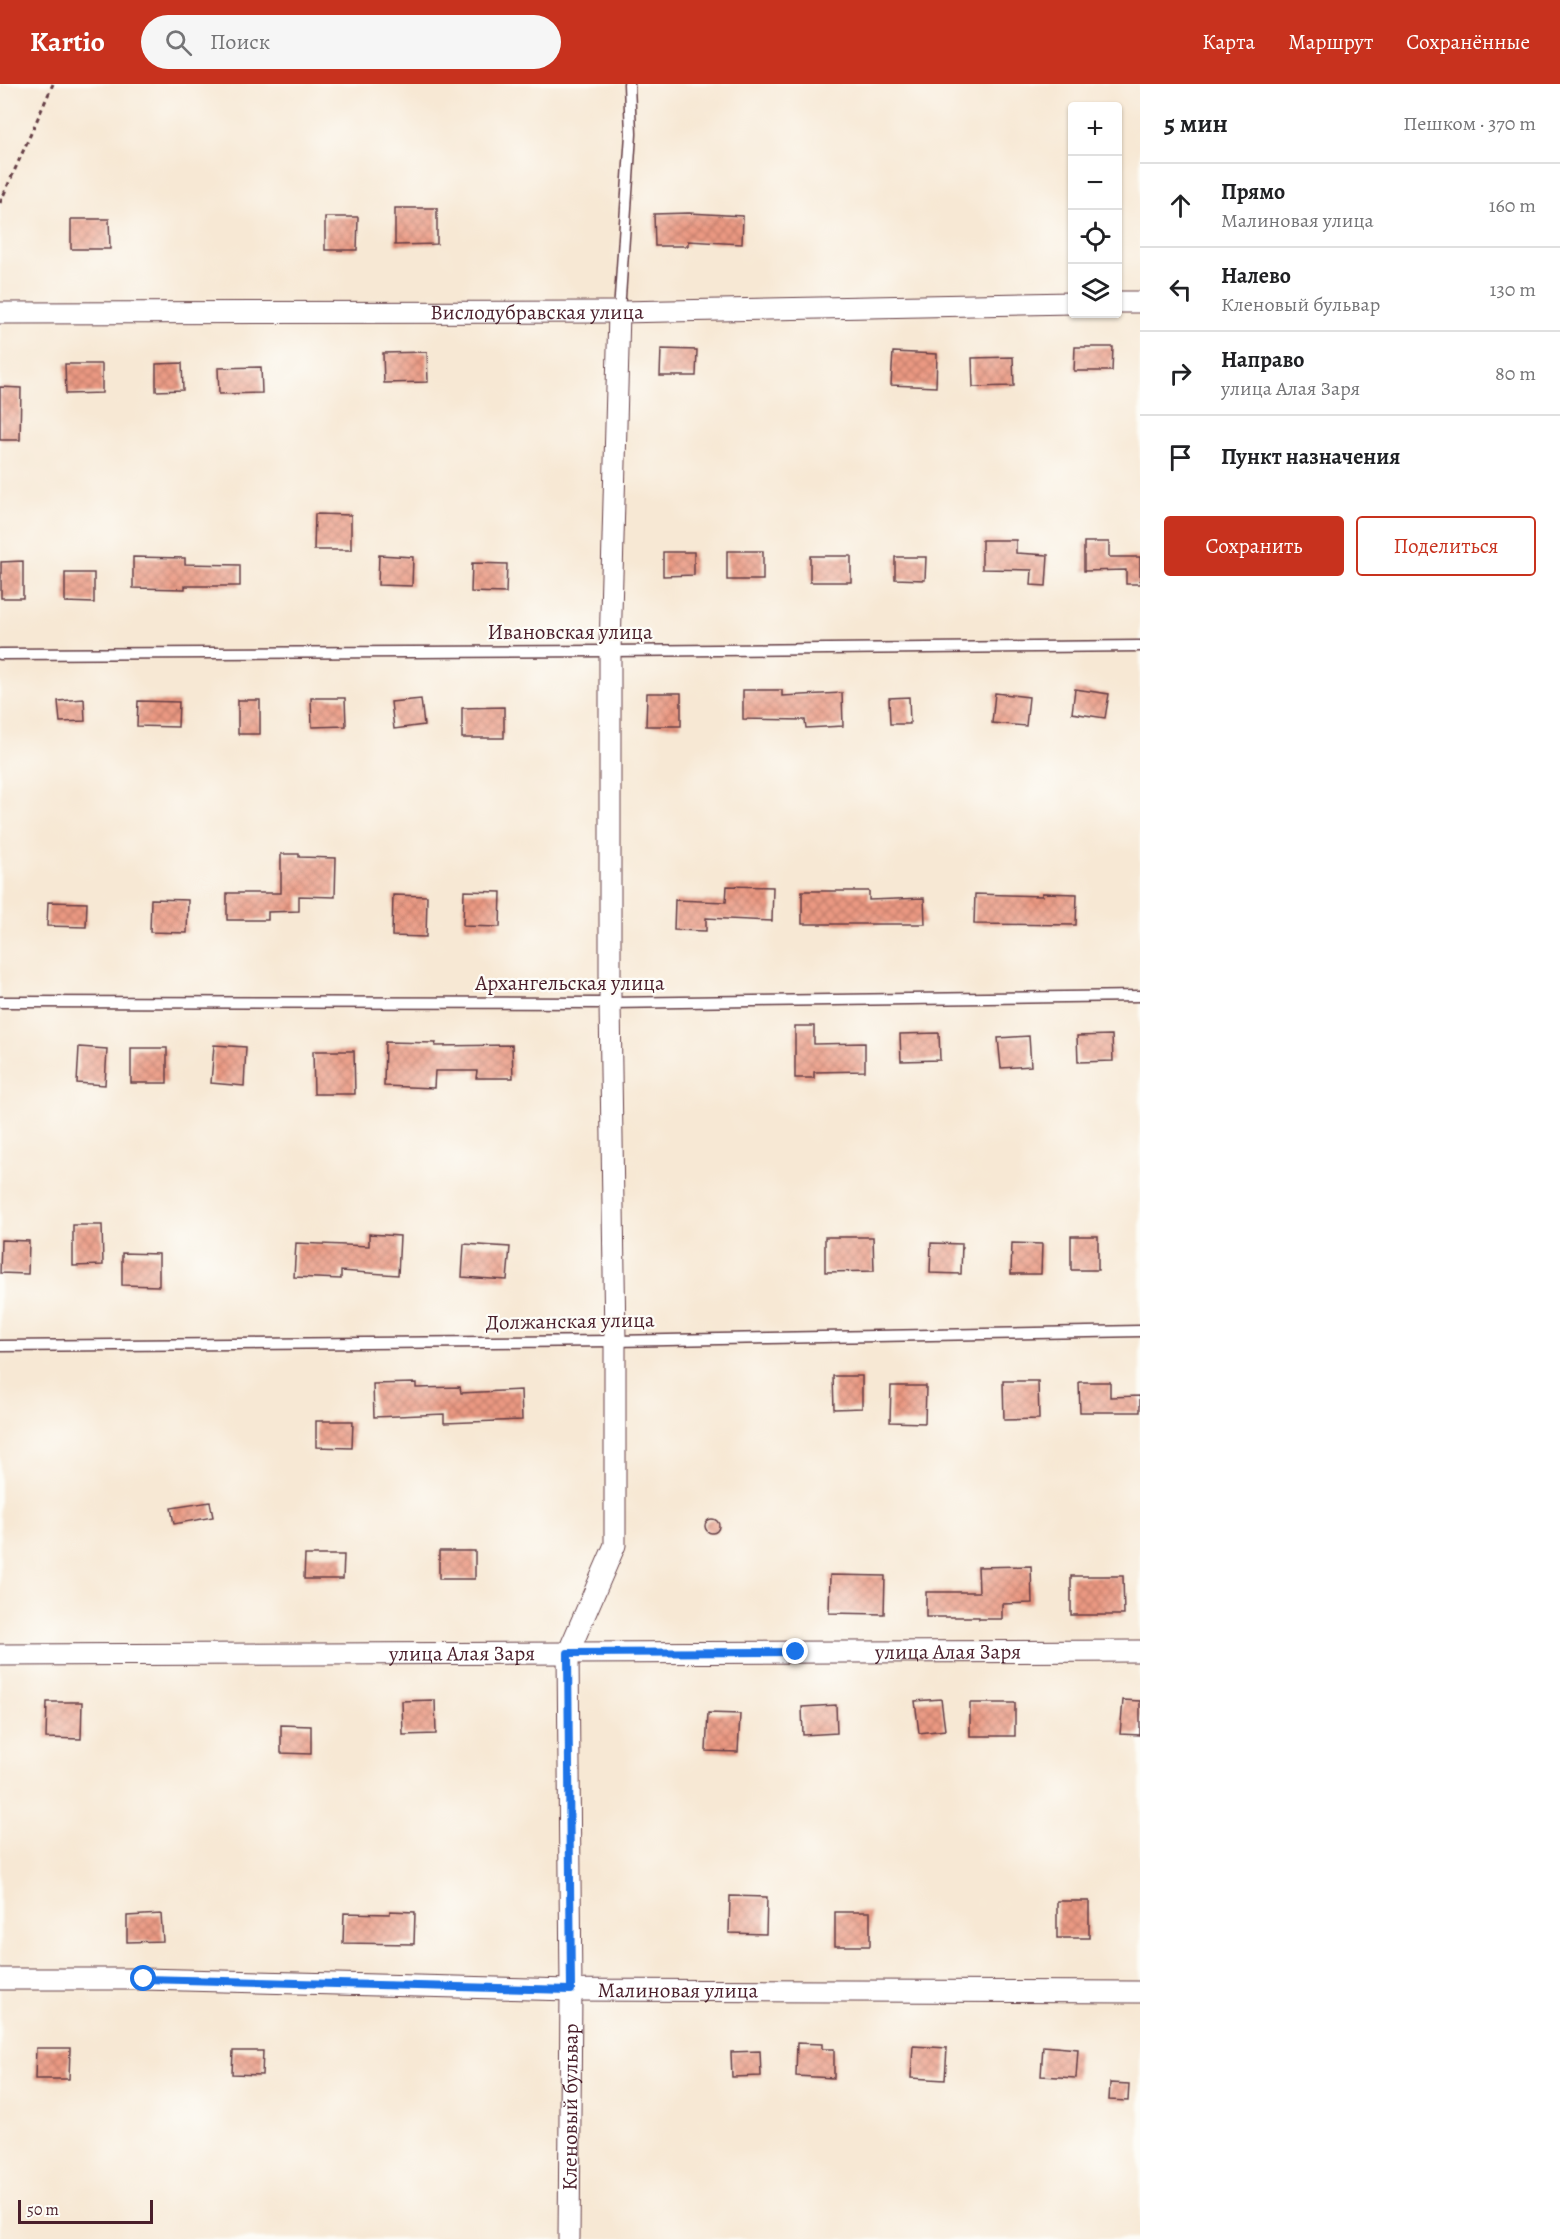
<!DOCTYPE html>
<html lang="ru">
<head>
<meta charset="utf-8">
<style>
	body { margin:0; font-family:Alegreya,serif; background:#f6f6f6; color:#202124 }
	.controls { position:absolute; right:18px; top:18px; display:grid; overflow:hidden; border-radius:6px; box-shadow:0 2px 4px #0004 }
	.controls button { width:54px; height:54px; display:grid; place-items:center; padding:0; border:0; border-bottom:2px solid #e0e0e0; background:#fff; color:#202124; font:30px sans-serif }
	.scale { position:absolute; left:18px; bottom:15px; width:135px; box-sizing:border-box; padding-left:6px; border:3px solid #4a1f2b; border-top:0; font-size:16px; line-height:21px; white-space:nowrap; color:#4a1f2b; -webkit-text-stroke:4px #fdfcf7; paint-order:stroke }
	.stop { position:absolute; width:18px; height:18px; margin:-14px; border:4px solid #1a73e8; border-radius:50%; background:#fff }
	.stop.end { background:#1a73e8; border-color:#fff; box-shadow:0 2px 6px #0008 }
	.list { margin:0; padding:0; list-style:none }
	h2 { display:flex; justify-content:space-between; align-items:center; height:78px; margin:0; padding:0 24px; font-size:26px }
	h2 small { font-size:20px; font-weight:400; color:#757577 }
	.list li { display:grid; grid-template-columns:39px 1fr auto; gap:18px; align-items:center; box-sizing:border-box; height:84px; padding:0 24px; border-top:2px solid #e0e0e0 }
	.list b { display:block; font-size:22px; white-space:nowrap }
	.list p { margin:0; font-size:20px; white-space:nowrap; color:#757577 }
	.list em { font-size:20px; font-style:normal; color:#757577 }
	.actions { display:flex; gap:12px; padding:18px 24px }
	.actions a { flex:1; padding:14px 0; border:2px solid #c8321e; border-radius:6px; text-align:center; font-size:21px; color:#c8321e }
	.actions .main { background:#c8321e; color:#fff }
	.icon { flex:none; width:33px; height:33px; fill:none; stroke:currentColor; stroke-width:2; stroke-linecap:round; stroke-linejoin:round }
	.map { position:relative; flex:none; width:1140px; height:2155px; overflow:hidden }
	header { display:flex; align-items:center; gap:36px; box-sizing:border-box; height:84px; padding:0 30px; background:#c8321e; color:#fff }
	header strong { font-size:28px }
	nav { display:flex; gap:33px; margin-inline-start:auto; font-size:21px }
	.search { width:420px; height:54px; background:#f6f6f6; display:flex; align-items:center; gap:15px; box-sizing:border-box; padding:0 21px; border-radius:33px; color:#757577; font-size:22px }
	main { display:flex }
	aside { flex:1; background:#fff }
	.map>svg:first-child { display:block }
	.building { fill:url(#building-cross-hatch) }
	.lines { fill:none; stroke-linecap:round; stroke-linejoin:round }
	.service-casing { stroke:#643d44; stroke-width:13 }
	.minor-casing { stroke:#643d44; stroke-width:23 }
	.path { stroke:#643d44; stroke-width:3; stroke-dasharray:4.5 4.5; stroke-linecap:butt }
	.service { stroke:#fff; stroke-width:10 }
	.minor { stroke:#fff; stroke-width:21 }
	.route { stroke:#1a73e8; stroke-width:8 }
	.labels { text-anchor:middle; stroke-width:4.5; stroke-linejoin:round; paint-order:stroke }
	.street-label { font-size:21px; fill:#4a1f2b; stroke:#fdfcf7 }
</style>
</head>
<body>
<header>
<strong>Kartio</strong>
<div class="search"><svg class="icon" aria-label="search" viewBox="0 0 24 24"><circle cx="10" cy="10" r="6"/><path d="M15 15l6 6"/></svg>Поиск</div>
<nav><a>Карта</a><a>Маршрут</a><a>Сохранённые</a></nav>
</header>
<main>
<div class="map">
<svg width="1140" height="2155" viewBox="0 0 1140 2155">
	<defs>
		<pattern id="building-cross-hatch" width="8" height="8" patternUnits="userSpaceOnUse" patternTransform="scale(1.5)"><rect width="8" height="8" fill="#eb9982"/><path d="M0 0l8 8M0 8l8-8" fill="none" stroke="#c07c6b"/></pattern>
	</defs>
	<rect width="100%" height="100%" fill="#fdfcf7"/>
	<filter id="ink" filterUnits="userSpaceOnUse"><feTurbulence type="fractalNoise" baseFrequency=".0167" numOctaves="2"/><feDisplacementMap in="SourceGraphic" scale="12" xChannelSelector="R" yChannelSelector="G"/><feConvolveMatrix kernelMatrix="1 2 1 2 8 2 1 2 1" color-interpolation-filters="sRGB"/></filter>
	<filter id="wash" filterUnits="userSpaceOnUse"><feTurbulence type="fractalNoise" baseFrequency=".008" numOctaves="4" result="noise"/><feDisplacementMap in="SourceGraphic" scale="24" xChannelSelector="R" yChannelSelector="G"/><feGaussianBlur stdDeviation="1.35" result="paint"/><feColorMatrix in="noise" values="0 0 0 0 0 0 0 0 0 0 0 0 0 0 0 0 0 1.4 0 .05"/><feComposite in="paint" operator="in"/></filter>
	<g filter="url(#wash)">
		<rect width="100%" height="100%" fill="#f7e8d4"/>
		<g id="blocks">
			<path class="building" d="M395 124H437V160L395 161Z
				M689 129 743 132 742 160 688 157V162H655L654 130Z
				M325 133H358L357 166H325Z
				M71 135H109L110 165H71Z
				M1075 263H1113L1112 287H1074Z
				M661 265 697 266 696 292H660Z
				M427 268 428 298 384 299 383 269Z
				M893 268 937 270 936 303 891 301Z
				M1013 273 1014 302 973 303 972 274Z
				M182 279 183 306 156 307V280Z
				M65 280H102V309L66 310Z
				M261 283 262 309 219 310 218 284Z
				M0 303 21 304 20 356H0Z
				M315 430 351 431V466H314Z
				M982 456H1016V469L1048 471 1046 502 1031 501 1032 486 982 485Z
				M1084 458H1109V473H1140V500H1126V486L1084 487Z
				M727 467H763V496H727Z
				M663 468H694V491L663 492Z
				M379 471 413 473 412 502 378 501Z
				M810 472H851V498H810Z
				M133 473 185 474V480L240 481V502H185V505L133 504Z
				M895 473H926L925 496 895 495Z
				M23 477V514H1V478Z
				M472 479 507 480 506 509 471 508Z
				M65 489H94V519L65 518Z
				M1075 605 1109 610 1105 634 1072 629Z
				M743 606H782V612L842 609 843 642 806 644 805 636 743 635Z
				M647 609H681V642H646Z
				M995 609 1029 613 1026 642 992 639Z
				M909 613 910 640H890L889 614Z
				M311 614H345L346 642 312 643Z
				M84 615 85 637 60 638 58 617Z
				M421 615 424 641 394 645 391 618Z
				M238 616H260V650H238Z
				M138 617 179 618 178 643 137 642Z
				M504 623V654H462V624Z
				M281 770H299V773L336 774 335 813 299 812V827L268 828V836H227V809H281Z
				M727 802 773 803 772 837 706 834V847L674 846 675 816 726 818Z
				M464 807 501 808 500 843 463 842Z
				M802 807H869V816L924 814 925 840H802Z
				M1042 809 1077 810 1076 841 974 840 975 810 1042 812Z
				M393 811 427 812 426 853 392 852Z
				M151 815 188 816 187 849 150 848Z
				M48 818 87 819 86 843 47 842Z
				M795 942H814V960L865 959V987L814 988V994H795Z
				M939 949 940 976 901 977 900 950Z
				M1112 951 1113 977 1078 978 1077 952Z
				M1029 952 1031 982 1001 984 998 954Z
				M385 958 436 959 435 962 512 961 513 994H476L477 987H435L434 1004 384 1002Z
				M214 961 246 963 244 1002 211 999Z
				M79 963 107 965 105 1001 77 999Z
				M131 964H167V999H131Z
				M313 967H354L355 1010H314Z
				M73 1141H102L103 1181 73 1182Z
				M369 1150 400 1152 398 1191 341 1187V1195L294 1193 296 1159 369 1162Z
				M1071 1152H1098V1186H1071Z
				M825 1153H873L874 1187 825 1188Z
				M1 1156 29 1157 28 1190 0 1189Z
				M931 1159 962 1160 961 1190 930 1189Z
				M1012 1159 1042 1160 1041 1190H1011Z
				M464 1160 510 1163 507 1196 462 1193Z
				M122 1169 159 1170V1202L122 1201Z
				M833 1292H862V1324L834 1325Z
				M1003 1297H1038L1039 1335 1004 1336Z
				M1079 1298H1110V1313L1140 1312V1328H1080Z
				M416 1299V1304L460 1303 461 1309 521 1306 522 1336 444 1339V1330L374 1333 373 1300Z
				M891 1302H926L925 1339 890 1338Z
				M316 1337H353L352 1364 316 1363Z
				M210 1418 213 1433 174 1440 171 1424Z
				M705 1442a7 7 0 1 1 14 0a7 7 0 1 1-14 0Z
				M439 1467H475V1495H439Z
				M305 1471H344L343 1495H304Z
				M1031 1482 1032 1519 1002 1520V1535H979V1533H926V1508H979L978 1483Z
				M830 1491 885 1492 884 1530 829 1529Z
				M1071 1492H1123L1124 1531H1071Z
				M941 1615 945 1646 919 1649 915 1617Z
				M435 1616 436 1650 403 1651 402 1617Z
				M1123 1616 1140 1617V1651L1120 1650Z
				M47 1618H82L81 1655 46 1654Z
				M970 1619H1015V1652H970Z
				M836 1621 837 1649 803 1651 802 1623Z
				M708 1629 740 1630 738 1668 706 1667Z
				M281 1641 311 1642V1670L281 1669Z
				M730 1812 767 1813 766 1850 729 1849Z
				M1057 1817H1089V1854H1057Z
				M390 1827 415 1828 414 1860 343 1859 344 1829 390 1830Z
				M835 1828H870V1862H835Z
				M161 1830 163 1857 127 1858V1832Z
				M797 1959 822 1960V1965H834V1994L796 1992Z
				M913 1962 947 1964 945 1996 911 1994Z
				M1043 1962 1078 1965 1076 1994 1041 1992Z
				M36 1964H70L69 1995H35Z
				M233 1967H263L262 1991 232 1990Z
				M760 1967 761 1992 732 1993 731 1968Z
				M1110 1999 1129 2000 1128 2017 1109 2016Z"/>
		</g>
	</g>
	<g filter="url(#ink)">
		<use href="#blocks" fill-opacity="0" stroke="#643d44" stroke-width="1.5"/>
		<g class="lines">
			<defs>
				<path id="service" d="M619 228 631 50 629 0
					M0 570 610 567 1140 562
					M0 918 610 919 1140 912
					M0 1262 615 1257 1140 1247"/>
				<g id="minor">
					<path d="M1118 218H1140"/>
					<path id="s1" d="M0 229 619 228 1072 219"/>
					<path id="s2" d="M0 1571 1140 1567"/>
					<path id="s3" d="M0 1895H143L571 1906 1140 1908"/>
					<path id="s4" d="M569 2155 571 1906 568 1569 615 1461V1257L610 919V567L619 228"/>
				</g>
			</defs>
			<use href="#service" class="service-casing"/>
			<use href="#minor" class="minor-casing"/>
			<path class="path" d="M0 119 53 0"/>
			<use href="#service" class="service"/>
			<use href="#minor" class="minor"/>
		</g>
	</g>
	<g class="lines" filter="url(#ink)">
		<path class="route" d="M144 1895 571 1906 568 1569 796 1568"/>
	</g>
	<g class="labels">
		<g class="street-label">
			<text dy="7" stroke="none"><textPath href="#s1" startOffset="537">Вислодубравская улица</textPath></text>
			<text x="570" y="555">Ивановская улица</text>
			<text x="570" y="906">Архангельская улица</text>
			<text transform="translate(570 1237) rotate(-1)" y="7">Должанская улица</text>
			<text dy="7" stroke="none"><textPath href="#s2" startOffset="948">улица Алая Заря</textPath></text>
			<text dy="7" stroke="none"><textPath href="#s2" startOffset="462">улица Алая Заря</textPath></text>
			<text dy="7" stroke="none"><textPath href="#s3" startOffset="678">Малиновая улица</textPath></text>
			<text dy="7" stroke="none"><textPath href="#s4" startOffset="132">Кленовый бульвар</textPath></text>
		</g>
	</g>
</svg>
<div class="controls">
<button>+</button>
<button>−</button>
<button><svg class="icon" aria-label="locate" viewBox="0 0 24 24"><circle cx="12" cy="12" r="6"/><path d="M12 2v4M12 18v4M2 12h4M18 12h4"/></svg></button>
<button><svg class="icon" aria-label="layers" viewBox="0 0 24 24"><path d="M12 4l9 5-9 5-9-5zM3 14l9 5 9-5"/></svg></button>
</div>
<div class="scale">50 m</div>
<div class="stop" style="left:144px;top:1895px"></div>
<div class="stop end" style="left:796px;top:1568px"></div>
</div>
<aside>
<h2>5 мин<small>Пешком · 370 m</small></h2>
<ul class="list">
<li><svg class="icon" aria-label="ahead" viewBox="0 0 24 24"><path d="M12 20V5M6 11l6-6 6 6"/></svg><div><b>Прямо</b><p>Малиновая улица</p></div><em>160 m</em></li>
<li><svg class="icon" aria-label="left" viewBox="0 0 24 24"><path d="M17 20v-9H6M10 6l-5 5 5 5"/></svg><div><b>Налево</b><p>Кленовый бульвар</p></div><em>130 m</em></li>
<li><svg class="icon" aria-label="right" viewBox="0 0 24 24"><path d="M7 20v-9h11M14 6l5 5-5 5"/></svg><div><b>Направо</b><p>улица Алая Заря</p></div><em>80 m</em></li>
<li><svg class="icon" aria-label="arrive" viewBox="0 0 24 24"><path d="M6 21V4h12l-3 4 3 4H6"/></svg><div><b>Пункт назначения</b></div></li>
</ul>
<div class="actions"><a class="main">Сохранить</a><a>Поделиться</a></div>
</aside>
</main>
</body>
</html>
